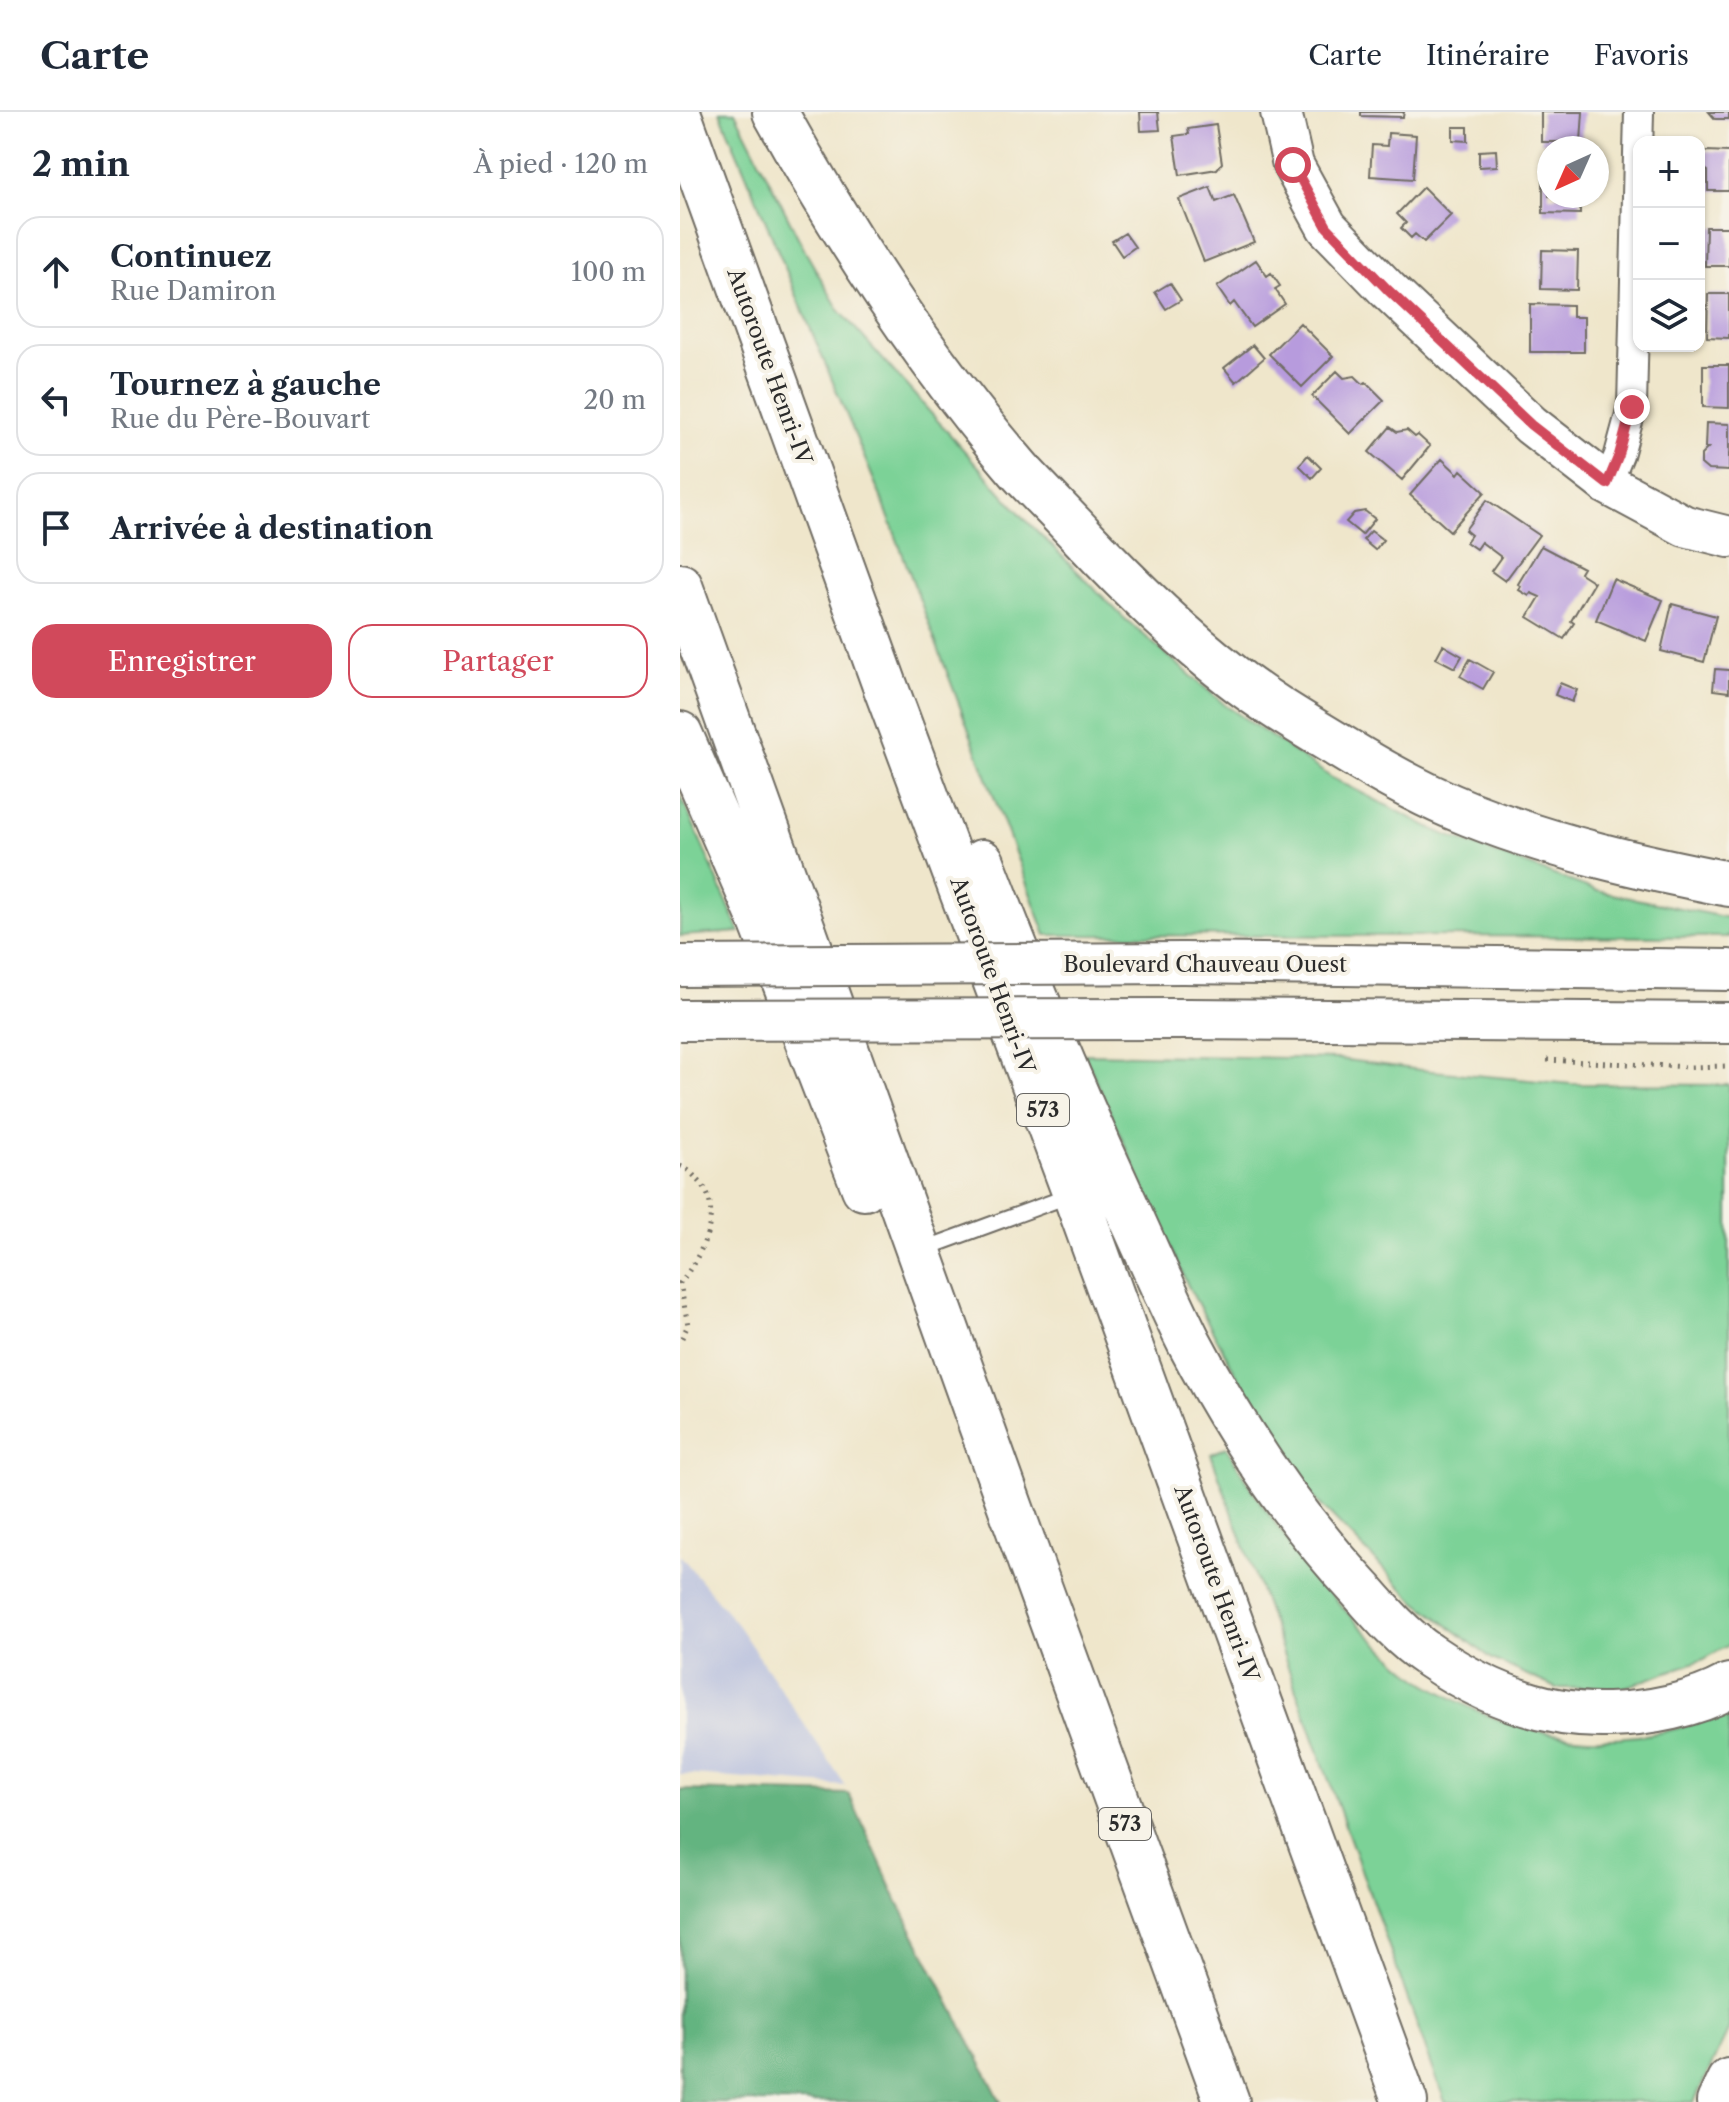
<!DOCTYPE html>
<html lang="fr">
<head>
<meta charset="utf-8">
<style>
	body { margin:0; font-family:"Libre Caslon Text",serif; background:#f6f6f7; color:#1f2937 }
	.controls { position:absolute; right:24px; top:24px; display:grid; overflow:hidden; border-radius:16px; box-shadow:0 2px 6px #0004 }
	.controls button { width:72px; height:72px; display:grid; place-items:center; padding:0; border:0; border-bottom:2px solid #e0e1e3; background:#fff; color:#1f2937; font:40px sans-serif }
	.compass { position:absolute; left:857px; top:24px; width:72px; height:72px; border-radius:50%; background:#fff; box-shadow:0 2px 6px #0004; rotate:225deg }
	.stop { position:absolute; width:24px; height:24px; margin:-18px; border:6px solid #d1495b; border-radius:50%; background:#fff }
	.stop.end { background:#d1495b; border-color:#fff; box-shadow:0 2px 8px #0008 }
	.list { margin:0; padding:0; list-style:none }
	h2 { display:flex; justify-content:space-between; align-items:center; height:104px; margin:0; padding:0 32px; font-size:34px }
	h2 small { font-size:26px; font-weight:400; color:#747a83 }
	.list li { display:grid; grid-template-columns:52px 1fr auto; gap:24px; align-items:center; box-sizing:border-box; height:112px; margin:0 16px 16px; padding:0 16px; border:2px solid #e0e1e3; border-radius:24px }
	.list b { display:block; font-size:30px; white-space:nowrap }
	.list p { margin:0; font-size:26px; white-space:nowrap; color:#747a83 }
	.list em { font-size:26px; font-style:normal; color:#747a83 }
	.actions { display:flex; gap:16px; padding:24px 32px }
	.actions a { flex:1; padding:18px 0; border:2px solid #d1495b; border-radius:24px; text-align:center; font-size:28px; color:#d1495b }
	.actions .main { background:#d1495b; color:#fff }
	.icon { flex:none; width:44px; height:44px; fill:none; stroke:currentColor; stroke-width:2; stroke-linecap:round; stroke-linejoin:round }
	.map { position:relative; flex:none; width:1049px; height:1990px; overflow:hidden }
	header { display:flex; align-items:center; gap:48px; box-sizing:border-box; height:112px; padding:0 40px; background:#fff; border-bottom:2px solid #e0e1e3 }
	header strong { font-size:38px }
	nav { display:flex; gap:44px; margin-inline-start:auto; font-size:28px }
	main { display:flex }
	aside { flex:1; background:#fff }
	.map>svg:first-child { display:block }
	.industrial { fill:#bcc3de }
	.green { fill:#7bd297; stroke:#537e61; stroke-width:2 }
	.forest { fill:#64b480; stroke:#487056; stroke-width:2 }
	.building { fill:#b79bdd }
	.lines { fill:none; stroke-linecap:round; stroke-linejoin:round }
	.lane-casing { stroke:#706c63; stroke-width:18 }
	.street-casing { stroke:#706c63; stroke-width:32 }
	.secondary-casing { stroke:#706c63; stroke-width:44 }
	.highway-casing { stroke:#706c63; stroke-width:48 }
	.path { stroke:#706c63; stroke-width:5; stroke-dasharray:2 6; stroke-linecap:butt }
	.lane { stroke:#fff; stroke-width:14 }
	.street { stroke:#fff; stroke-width:28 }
	.secondary { stroke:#fff; stroke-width:40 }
	.highway { stroke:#fff; stroke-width:44 }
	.secondary-bridge-casing { stroke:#706c63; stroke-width:44; stroke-linecap:butt }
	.secondary-bridge { stroke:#fff; stroke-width:40 }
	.route { stroke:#d1495b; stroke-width:10 }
	.labels { text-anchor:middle; stroke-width:8; stroke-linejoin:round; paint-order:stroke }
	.shield { fill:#f7f3e8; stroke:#686764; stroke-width:2 }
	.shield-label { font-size:20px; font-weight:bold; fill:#2b2b2b }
	.street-label { font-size:22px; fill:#2b2b2b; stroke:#f7f3e8 }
</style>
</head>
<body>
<header>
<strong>Carte</strong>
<nav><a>Carte</a><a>Itinéraire</a><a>Favoris</a></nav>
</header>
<main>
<aside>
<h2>2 min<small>À pied · 120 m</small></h2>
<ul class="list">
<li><svg class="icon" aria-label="ahead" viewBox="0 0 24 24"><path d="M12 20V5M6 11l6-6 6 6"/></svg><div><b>Continuez</b><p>Rue Damiron</p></div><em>100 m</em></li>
<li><svg class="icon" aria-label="left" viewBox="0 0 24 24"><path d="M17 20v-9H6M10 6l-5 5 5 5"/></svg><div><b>Tournez à gauche</b><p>Rue du Père-Bouvart</p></div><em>20 m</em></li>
<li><svg class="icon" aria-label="arrive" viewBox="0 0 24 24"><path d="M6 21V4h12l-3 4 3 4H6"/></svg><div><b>Arrivée à destination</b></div></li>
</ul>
<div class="actions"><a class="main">Enregistrer</a><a>Partager</a></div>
</aside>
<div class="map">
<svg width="1049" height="1990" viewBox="0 0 1049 1990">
	<rect width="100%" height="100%" fill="#f7f3e8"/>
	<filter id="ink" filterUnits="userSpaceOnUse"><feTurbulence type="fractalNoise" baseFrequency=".0125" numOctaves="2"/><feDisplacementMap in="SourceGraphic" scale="16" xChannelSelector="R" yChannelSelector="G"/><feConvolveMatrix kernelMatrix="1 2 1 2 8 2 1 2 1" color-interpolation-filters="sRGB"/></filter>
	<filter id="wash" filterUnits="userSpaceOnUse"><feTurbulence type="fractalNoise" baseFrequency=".006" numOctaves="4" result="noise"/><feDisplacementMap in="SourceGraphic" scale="32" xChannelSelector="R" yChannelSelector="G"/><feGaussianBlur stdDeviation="1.8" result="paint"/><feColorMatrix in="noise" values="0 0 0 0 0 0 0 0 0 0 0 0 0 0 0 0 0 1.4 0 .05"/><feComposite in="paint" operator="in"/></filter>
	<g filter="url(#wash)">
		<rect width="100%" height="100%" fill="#efe6cb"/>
		<path class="industrial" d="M0 1443 58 1514 166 1674 0 1662Z"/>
		<path class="green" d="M40 0H55L125 139 159 198 346 408 443 505 545 593 652 666 761 721 917 779 1049 806V825L366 823 203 390Z
			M0 682 60 820 0 824Z
			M404 942 659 947 741 958 891 972 1049 973V1533L1024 1547 940 1577 876 1576 812 1547 733 1487 632 1384 575 1296 508 1174Z
			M546 1335C596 1420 656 1500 734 1563 743 1570 754 1576 765 1582 853 1634 955 1641 1049 1598V1917L1014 1990H765L531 1342Z"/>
		<path class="forest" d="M0 1678 169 1682 218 1790 321 1990H0Z"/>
		<g id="blocks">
			<path class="building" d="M460 0H478L480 18 461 19Z
				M681 0H724L723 5 681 4Z
				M861 0H903L901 30H861Z
				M1029 0H1049V7H1035Z
				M536 13 542 51 537 57 500 63 494 24 509 22 508 17Z
				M773 15H788V29L773 28Z
				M708 21 736 23 733 67 690 64 692 33 707 34Z
				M816 38 817 54 799 55V39Z
				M1027 39 1049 40V79H1028V59L1022 55V43Z
				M863 64H869V84H900V102L863 101Z
				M530 75 536 90 554 83 574 130 524 150 499 87Z
				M743 75 771 103 744 130 735 122 731 126 721 116 726 111 717 102Z
				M1026 115H1049V154H1025Z
				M445 121 455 135 442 144 432 129Z
				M862 138 898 139 897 178 861 177Z
				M576 148 587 164 591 161 600 174 595 177 605 192 572 215 554 190 550 194 537 175Z
				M490 171 501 188 486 197 475 180Z
				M1028 182H1049V226L1027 225Z
				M850 192 892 193V205H904V240H850Z
				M620 211 653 244 622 275 589 242Z
				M573 233 584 246 556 270 544 256Z
				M1023 253H1049V296L1023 295Z
				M657 259 664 266 675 264 683 272 686 270 704 288 670 322 632 284Z
				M1026 311 1049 312V359L1028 358 1021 352V343L1028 336H1025Z
				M710 315 717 320 727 318 735 325 738 323 750 334 722 368 689 340Z
				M628 343 641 356 632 366 619 353Z
				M762 347 778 362 781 358 805 380 770 419 730 383Z
				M807 388 859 423 825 469 811 459 821 445 801 430 796 437 786 430 791 423 785 418Z
				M685 399 695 407 682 423 666 410 674 401Z
				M691 419 703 428 695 438 683 428Z
				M861 434 903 456 900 461 914 470 891 509 894 511 884 527 848 505 860 485 851 481 849 484 839 478 841 474 838 472Z
				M933 467 983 488 966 529 916 508Z
				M992 492 1036 504 1024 550 981 539Z
				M763 533 782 544 775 556 756 546Z
				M790 547 813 560 803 577 780 564Z
				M1035 557 1049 558V580L1033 578Z
				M880 571 897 578 892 590 875 583Z"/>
		</g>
	</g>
	<g filter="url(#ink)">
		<use href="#blocks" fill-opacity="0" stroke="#706c63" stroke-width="2"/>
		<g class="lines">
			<defs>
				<path id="lane" d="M241 1138 391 1083"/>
				<path id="street" d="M927 372 939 343 952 295 959 0"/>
				<path id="secondary" d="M601 0 613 53 647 115 708 178 851 313 927 372 1005 414 1049 425
					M503 851 1049 858
					M507 907 1049 911"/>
				<path id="highway" d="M95 0C165 126 246 250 340 359 360 381 382 402 402 424 449 474 498 522 552 564 585 590 623 612 659 634 701 660 744 684 790 702 873 735 961 755 1049 772
					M0 6 204 571 395 1082 725 1990
					M0 474 344 1433 547 1990
					M0 622 82 811 184 1076
					M302 750C345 862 391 974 441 1083 464 1132 485 1182 509 1230 556 1320 613 1405 682 1479 702 1502 724 1527 750 1544 803 1580 864 1605 929 1603 968 1602 1015 1593 1049 1574
					M1039 1990 1049 1969"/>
			</defs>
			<use href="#lane" class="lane-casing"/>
			<use href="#street" class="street-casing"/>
			<use href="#secondary" class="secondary-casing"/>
			<use href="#highway" class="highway-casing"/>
			<path class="path" d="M867 948 1010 955 1049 954
				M0 1054C9 1057 13 1063 19 1069 46 1098 20 1146 0 1171L8 1213 0 1230"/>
			<use href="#lane" class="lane"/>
			<use href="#street" class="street"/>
			<use href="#secondary" class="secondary"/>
			<use href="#highway" class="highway"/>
			<defs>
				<path id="secondary-bridge" d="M0 854 503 851
					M0 908 507 907"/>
			</defs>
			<use href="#secondary-bridge" class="secondary-bridge-casing"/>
			<use href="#secondary-bridge" class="secondary-bridge"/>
		</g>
	</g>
	<g class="lines" filter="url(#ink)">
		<path class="route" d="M613 53 647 115 708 178 851 313 927 372 939 343 952 295"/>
	</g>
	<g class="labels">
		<g class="shield">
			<rect x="337" y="982" width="52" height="32" rx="6"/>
			<rect x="419" y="1696" width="52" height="32" rx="6"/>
		</g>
		<g class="shield-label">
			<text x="363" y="1005">573</text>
			<text x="445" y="1719">573</text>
		</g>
		<g class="street-label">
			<text transform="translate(90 254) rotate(70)" y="8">Autoroute Henri-IV</text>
			<text x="525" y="860">Boulevard Chauveau Ouest</text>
			<text transform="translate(313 863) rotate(70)" y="8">Autoroute Henri-IV</text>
			<text transform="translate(537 1471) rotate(70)" y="8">Autoroute Henri-IV</text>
		</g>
	</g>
</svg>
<div class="controls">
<button>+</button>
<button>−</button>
<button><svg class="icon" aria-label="layers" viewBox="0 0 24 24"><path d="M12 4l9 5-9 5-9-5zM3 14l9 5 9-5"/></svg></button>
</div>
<svg class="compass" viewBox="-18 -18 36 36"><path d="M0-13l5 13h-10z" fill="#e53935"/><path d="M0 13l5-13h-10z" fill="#747a83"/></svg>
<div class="stop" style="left:613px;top:53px"></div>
<div class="stop end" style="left:952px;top:295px"></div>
</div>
</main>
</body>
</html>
